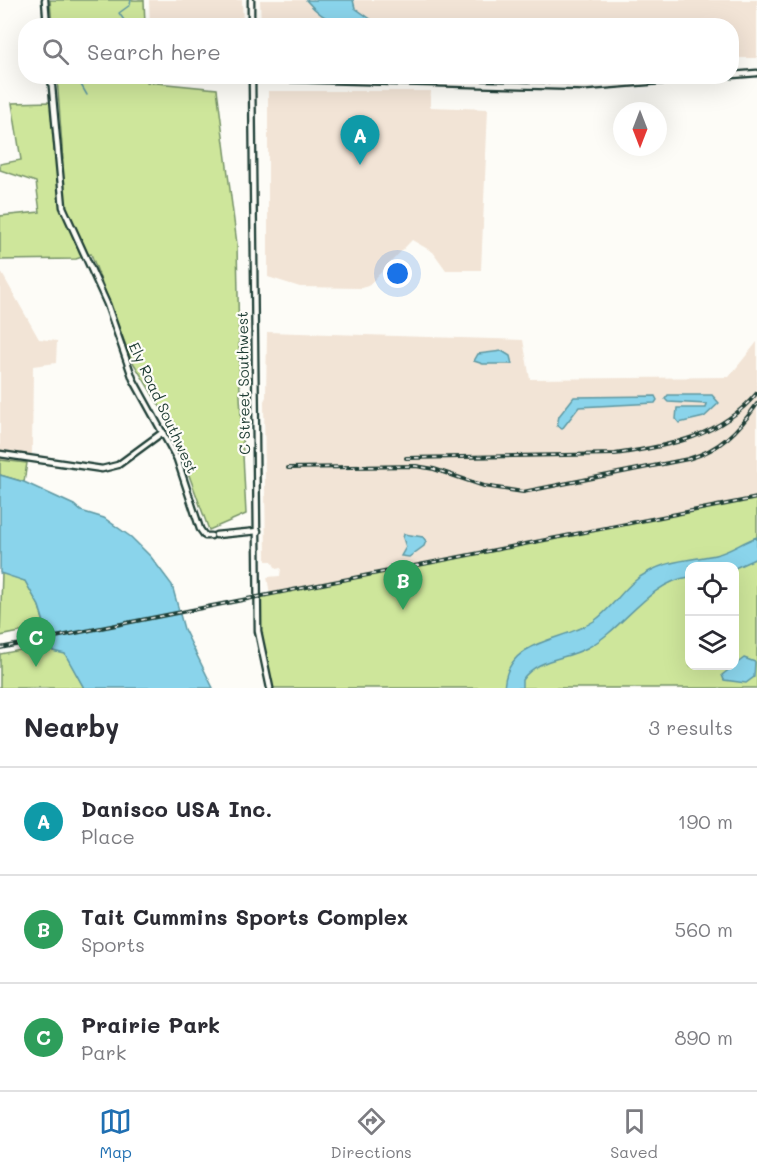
<!DOCTYPE html>
<html lang="en">
<head>
<meta charset="utf-8">
<style>
	body { margin:0; font-family:Mali,sans-serif; background:#f2f2f3; color:#2b2b33 }
	.controls { position:absolute; right:18px; bottom:18px; display:grid; overflow:hidden; border-radius:12px; box-shadow:0 6px 24px #0002 }
	.controls button { width:54px; height:54px; display:grid; place-items:center; padding:0; border:0; border-bottom:2px solid #e1e1e2; background:#fff; color:#2b2b33; font:30px sans-serif }
	.compass { position:absolute; left:613px; top:102px; width:54px; height:54px; border-radius:50%; background:#fff; box-shadow:0 6px 24px #0002; rotate:180deg }
	.you { position:absolute; left:398px; top:274px; width:21px; height:21px; margin:-15px; border:4px solid #fff; border-radius:50%; background:#1a73e8; box-shadow:0 0 0 9px #1a73e833 }
	.badge { display:grid; place-items:center; width:39px; height:39px; border-radius:50%; background:#1f6fb2; color:#fff; font-size:20px; font-weight:700 }
	.pin { position:absolute; translate:-50% -50px; filter:drop-shadow(0 2px 3px #0008) }
	.pin::after { content:''; position:absolute; top:32px; width:21px; height:18px; background:inherit; clip-path:polygon(0 0,100% 0,50% 100%) }
	.list { margin:0; padding:0; list-style:none }
	h2 { display:flex; justify-content:space-between; align-items:center; height:78px; margin:0; padding:0 24px; font-size:26px }
	h2 small { font-size:20px; font-weight:400; color:#7c7c81 }
	.list li { display:grid; grid-template-columns:39px 1fr auto; gap:18px; align-items:center; box-sizing:border-box; height:108px; padding:0 24px; border-top:2px solid #e1e1e2 }
	.list b { display:block; font-size:22px; white-space:nowrap }
	.list p { margin:0; font-size:20px; white-space:nowrap; color:#7c7c81 }
	.list em { font-size:20px; font-style:normal; color:#7c7c81 }
	.icon { flex:none; width:33px; height:33px; fill:none; stroke:currentColor; stroke-width:2; stroke-linecap:round; stroke-linejoin:round }
	.map { position:relative; flex:none; width:757px; height:688px; overflow:hidden }
	.search { position:absolute; background:#fff; box-shadow:0 6px 24px #0002; left:18px; right:18px; top:18px; height:66px; display:flex; align-items:center; gap:15px; box-sizing:border-box; padding:0 21px; border-radius:24px; color:#7c7c81; font-size:22px }
	.sheet { height:402px; background:#fff }
	nav { display:flex; justify-content:space-around; align-items:center; box-sizing:border-box; height:84px; border-top:2px solid #e1e1e2; background:#fff; font-size:16px; color:#7c7c81 }
	nav a { display:grid; justify-items:center; gap:3px }
	nav .on { color:#1f6fb2 }
	.map>svg:first-child { display:block }
	.built { fill:#f2e4d6 }
	.green { fill:#cee69b; stroke:#769268; stroke-width:1.5; fill-rule:evenodd }
	.water { fill:#8ad4eb; stroke:#5f98a2; stroke-width:1.5 }
	.lines { fill:none; stroke-linecap:round; stroke-linejoin:round }
	.stream { stroke:#5f98a2; stroke-width:1.5 }
	.tertiary-casing { stroke:#1f3d34; stroke-width:9 }
	.secondary-casing { stroke:#1f3d34; stroke-width:9 }
	.tertiary { stroke:#fdfcf7; stroke-width:4.5 }
	.secondary { stroke:#fdfcf7; stroke-width:4.5 }
	.rail-casing { stroke:#1f3d34; stroke-width:4 }
	.rail { stroke:#fdfcf7; stroke-width:1.5; stroke-dasharray:4.5; stroke-linecap:butt }
	.labels { text-anchor:middle; stroke-width:4.5; stroke-linejoin:round; paint-order:stroke }
	.street-label { font-size:15px; fill:#1f3d34; stroke:#fdfcf7 }
</style>
</head>
<body>
<div class="map">
<svg width="757" height="688" viewBox="0 0 757 688">
	<rect width="100%" height="100%" fill="#fdfcf7"/>
	<filter id="ink" filterUnits="userSpaceOnUse"><feTurbulence type="fractalNoise" baseFrequency=".0167" numOctaves="2"/><feDisplacementMap in="SourceGraphic" scale="12" xChannelSelector="R" yChannelSelector="G"/><feConvolveMatrix kernelMatrix="1 2 1 2 8 2 1 2 1" color-interpolation-filters="sRGB"/></filter>
	<g filter="url(#ink)">
		<path class="built" d="M149 0H242L243 25H150Z
			M260 0H757V58H732V26L261 25Z
			M268 91H431L430 107 488 109 481 270H446L433 252 412 240 368 286 361 288 300 287 268 277Z
			M0 270 39 339 57 341 56 363 33 366 32 453 27 463 0 460Z
			M267 332 523 340 530 379 729 377 757 342V498L270 594 267 577 280 576 281 568 276 569 272 561H266L264 401 266 397Z"/>
		<path class="green" d="M50 0H144L145 25H52Z
			M57 77H146L147 82 217 89 237 244 240 396 246 514 209 530 170 423 131 359 91 254 76 259 0 260V216L40 212 36 182 0 170V164L21 160 12 103 51 102 55 159H63Z
			M0 460 27 463 24 482 0 475Z
			M757 498V688H270L262 658 257 597ZM690 566H734V666H690Z
			M2 572 25 581 39 606 45 627 0 636Z
			M51 644 53 651 65 653 84 688H0V654Z"/>
		<path class="water" d="M306 0H353L355 8 372 20 376 25C343 26 329 27 306 0Z
			M502 351 510 356 512 364H483L474 361 478 354Z
			M668 395H712L719 403 704 417 679 423 676 419 677 408H706L707 404 668 402 665 399Z
			M655 396 657 400 655 403 579 407 562 429 557 426 559 416 574 397Z
			M0 475 24 482 74 505 81 511 104 518 131 537 151 557 172 585 184 629 213 688H84L65 654 53 651 39 606 25 581 0 573Z
			M404 534 423 537 426 541 424 546 409 557 401 556 406 547 403 538Z
			M757 537V558L735 568 690 566 689 577C647 583 624 629 587 648 565 660 537 658 522 680V688H504C507 638 561 643 594 621 614 607 626 583 648 572 669 560 692 560 715 555 730 552 742 542 757 537Z
			M744 658 755 662 754 677 746 683 724 680 722 675Z"/>
		<g class="lines">
			<path class="stream" d="M124 26 126 23 119 13 130 5 131 0
				M76 76 87 95"/>
			<defs>
				<path id="tertiary" d="M45 0 47 26
					M732 75 757 73
					M51 76 63 207 107 304 133 379 177 459 200 529 205 536H211
					M252 78 585 87 722 76
					M0 454 102 469 118 465 163 432
					M216 535 258 531"/>
				<path id="secondary" d="M251 0V26
					M252 76 258 631 270 688"/>
			</defs>
			<use href="#tertiary" class="tertiary-casing"/>
			<use href="#secondary" class="secondary-casing"/>
			<use href="#tertiary" class="tertiary"/>
			<use href="#secondary" class="secondary"/>
			<defs>
				<path id="rail" d="M406 458 615 454C670 446 720 437 757 393
					M288 468 416 466 434 469 484 486 523 492 688 459C720 450 739 430 757 404
					M0 648 757 498"/>
			</defs>
			<use href="#rail" class="rail-casing"/>
			<use href="#rail" class="rail"/>
		</g>
	</g>
	<g class="labels">
		<g class="street-label">
			<text transform="translate(244 383) rotate(-91)" y="5">C Street Southwest</text>
			<text transform="translate(163 408) rotate(65)" y="5">Ely Road Southwest</text>
		</g>
	</g>
</svg>
<div class="controls">
<button><svg class="icon" aria-label="locate" viewBox="0 0 24 24"><circle cx="12" cy="12" r="6"/><path d="M12 2v4M12 18v4M2 12h4M18 12h4"/></svg></button>
<button><svg class="icon" aria-label="layers" viewBox="0 0 24 24"><path d="M12 4l9 5-9 5-9-5zM3 14l9 5 9-5"/></svg></button>
</div>
<svg class="compass" viewBox="-18 -18 36 36"><path d="M0-13l5 13h-10z" fill="#e53935"/><path d="M0 13l5-13h-10z" fill="#7c7c81"/></svg>
<div class="you"></div>
<div class="pin badge" style="left:360px;top:165px;background:#0f9aa8">A</div>
<div class="pin badge" style="left:403px;top:610px;background:#2e9e5b">B</div>
<div class="pin badge" style="left:36px;top:667px;background:#2e9e5b">C</div>
<div class="search"><svg class="icon" aria-label="search" viewBox="0 0 24 24"><circle cx="10" cy="10" r="6"/><path d="M15 15l6 6"/></svg>Search here</div>
</div>
<section class="sheet">
<h2>Nearby<small>3 results</small></h2>
<ul class="list">
<li><span class="badge" style="background:#0f9aa8">A</span><div><b>Danisco USA Inc.</b><p>Place</p></div><em>190 m</em></li>
<li><span class="badge" style="background:#2e9e5b">B</span><div><b>Tait Cummins Sports Complex</b><p>Sports</p></div><em>560 m</em></li>
<li><span class="badge" style="background:#2e9e5b">C</span><div><b>Prairie Park</b><p>Park</p></div><em>890 m</em></li>
</ul>
</section>
<nav>
<a class="on"><svg class="icon" aria-label="map" viewBox="0 0 24 24"><path d="M3 6l6-2 6 2 6-2v14l-6 2-6-2-6 2zM9 4v14M15 6v14"/></svg>Map</a>
<a><svg class="icon" aria-label="directions" viewBox="0 0 24 24"><path d="M12 3l9 9-9 9-9-9zM9 14v-3h6M13 9l2 2-2 2"/></svg>Directions</a>
<a><svg class="icon" aria-label="saved" viewBox="0 0 24 24"><path d="M7 4h10v16l-5-4-5 4z"/></svg>Saved</a>
</nav>
</body>
</html>
